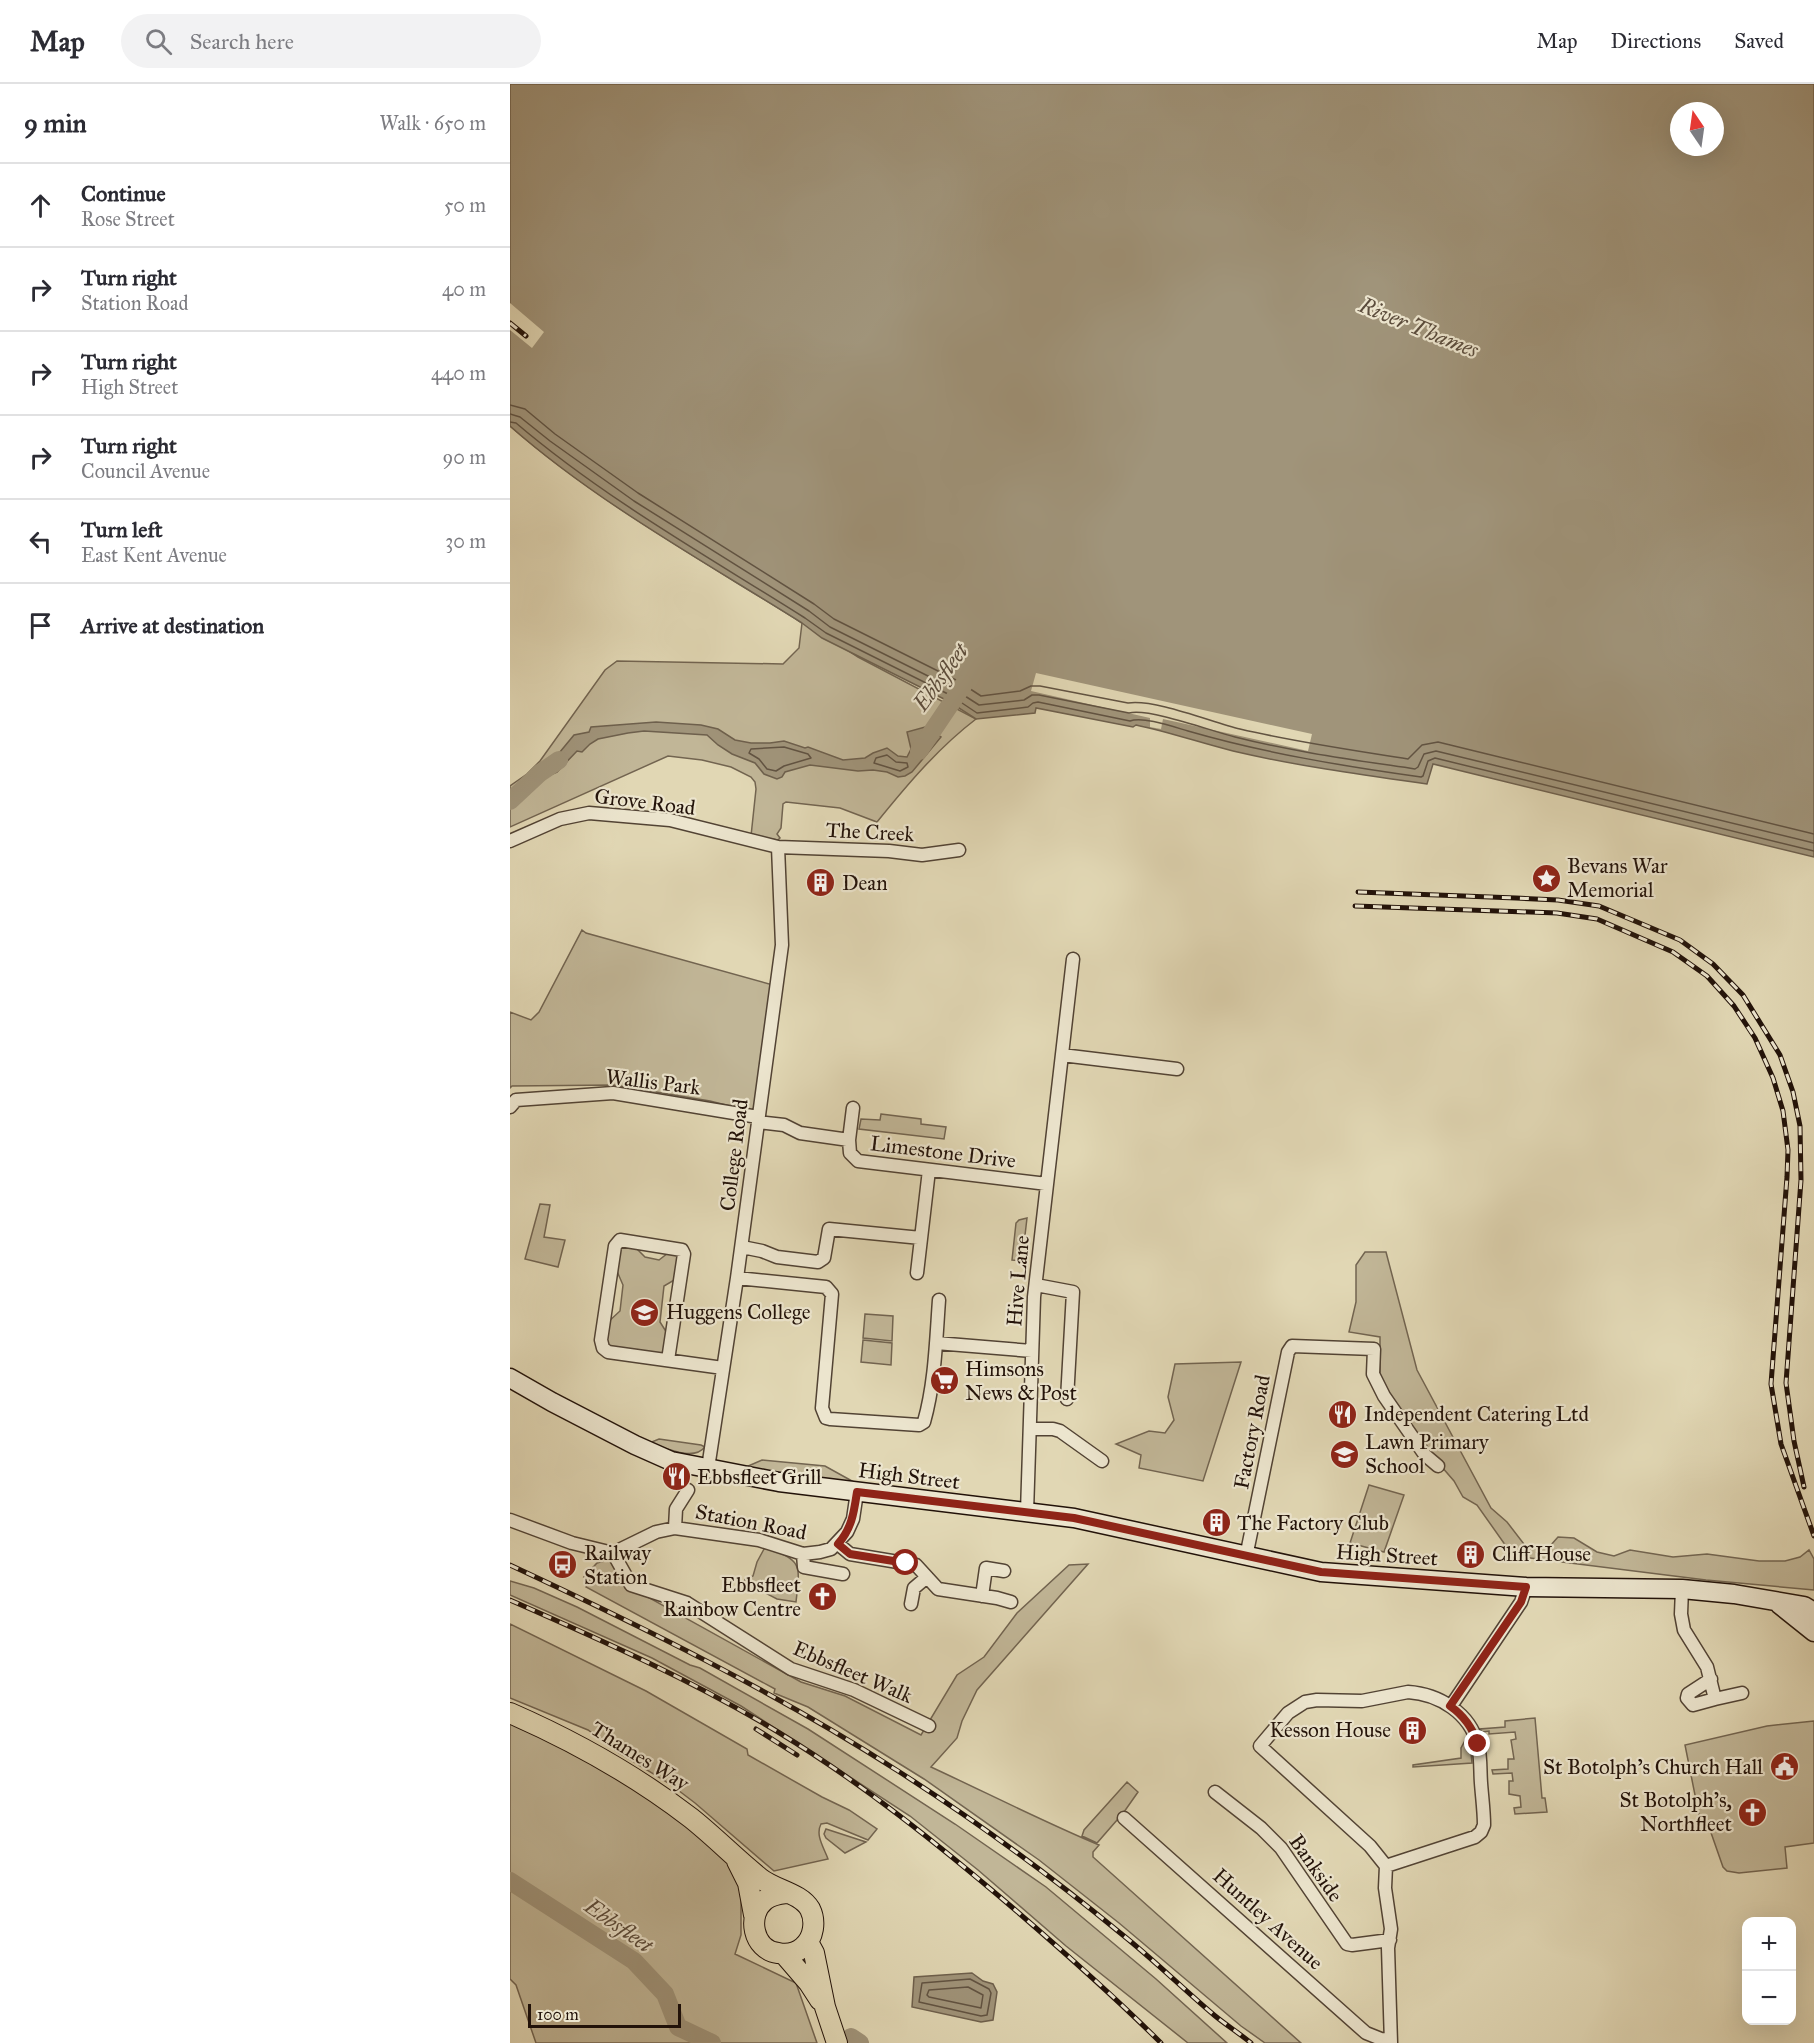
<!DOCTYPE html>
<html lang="en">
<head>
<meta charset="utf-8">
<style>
	body { margin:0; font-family:"IM FELL Great Primer",serif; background:#f2f2f3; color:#2b2b33 }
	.controls { position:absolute; right:18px; bottom:18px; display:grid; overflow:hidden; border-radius:12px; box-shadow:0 6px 24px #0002 }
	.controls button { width:54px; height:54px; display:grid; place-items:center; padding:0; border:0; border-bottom:2px solid #e1e1e2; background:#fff; color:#2b2b33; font:30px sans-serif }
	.compass { position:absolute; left:1160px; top:18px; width:54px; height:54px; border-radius:50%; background:#fff; box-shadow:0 6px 24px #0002; rotate:347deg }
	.scale { position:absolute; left:18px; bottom:15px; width:153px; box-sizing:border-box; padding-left:6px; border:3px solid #221209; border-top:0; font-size:16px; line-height:21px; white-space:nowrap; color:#221209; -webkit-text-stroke:4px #ece5ce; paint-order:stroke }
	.stop { position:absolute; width:18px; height:18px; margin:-14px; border:4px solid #8f2418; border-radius:50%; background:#fff }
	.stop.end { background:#8f2418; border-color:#fff; box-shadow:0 2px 6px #0008 }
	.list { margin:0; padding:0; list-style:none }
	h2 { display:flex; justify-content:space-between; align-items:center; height:78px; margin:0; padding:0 24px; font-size:26px }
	h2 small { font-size:20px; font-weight:400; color:#7c7c81 }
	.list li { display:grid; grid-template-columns:39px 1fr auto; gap:18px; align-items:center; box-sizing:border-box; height:84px; padding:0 24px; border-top:2px solid #e1e1e2 }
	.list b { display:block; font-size:22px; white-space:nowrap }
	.list p { margin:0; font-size:20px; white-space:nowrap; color:#7c7c81 }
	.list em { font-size:20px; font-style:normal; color:#7c7c81 }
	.icon { flex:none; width:33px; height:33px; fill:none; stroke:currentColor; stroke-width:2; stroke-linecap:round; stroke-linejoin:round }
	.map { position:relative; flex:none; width:1304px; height:1959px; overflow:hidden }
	header { display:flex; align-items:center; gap:36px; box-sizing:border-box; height:84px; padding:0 30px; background:#fff; border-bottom:2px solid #e1e1e2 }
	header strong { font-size:28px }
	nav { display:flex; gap:33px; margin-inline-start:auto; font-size:21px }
	.search { width:420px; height:54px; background:#f2f2f3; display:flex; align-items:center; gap:15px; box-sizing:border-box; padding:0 21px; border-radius:33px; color:#7c7c81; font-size:22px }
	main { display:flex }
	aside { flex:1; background:#fff }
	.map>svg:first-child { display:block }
	.green { fill:#c1b697; stroke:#726450; stroke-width:1.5 }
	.water { fill:#a0947a; stroke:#6e604d; stroke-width:1.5; fill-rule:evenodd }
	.pier { fill:#e1d7b4 }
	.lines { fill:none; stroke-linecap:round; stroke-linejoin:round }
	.shore { stroke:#615342; stroke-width:1.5 }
	.river { stroke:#a0947a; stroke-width:18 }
	.minor-casing { stroke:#524334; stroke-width:15 }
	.secondary-casing { stroke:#221209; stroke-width:21 }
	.primary-casing { stroke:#221209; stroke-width:22 }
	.minor { stroke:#ece5ce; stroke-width:12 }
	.secondary { stroke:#ece5ce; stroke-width:18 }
	.primary { stroke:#e1d7b4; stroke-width:20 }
	.rail-casing { stroke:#221209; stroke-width:5 }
	.rail { stroke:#ece5ce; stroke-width:3; stroke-dasharray:9; stroke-linecap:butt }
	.route { stroke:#8f2418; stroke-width:8 }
	.labels { text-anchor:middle; stroke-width:4.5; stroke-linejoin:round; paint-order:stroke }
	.street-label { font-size:21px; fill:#221209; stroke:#ece5ce }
	.poi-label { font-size:21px; fill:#221209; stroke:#ece5ce; text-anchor:start }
	.water-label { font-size:22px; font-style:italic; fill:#5b4c3c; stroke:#ece5ce }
</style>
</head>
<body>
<header>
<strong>Map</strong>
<div class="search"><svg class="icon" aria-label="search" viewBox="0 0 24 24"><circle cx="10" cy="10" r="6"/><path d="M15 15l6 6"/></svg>Search here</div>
<nav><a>Map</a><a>Directions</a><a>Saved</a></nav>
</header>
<main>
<aside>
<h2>9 min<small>Walk · 650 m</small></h2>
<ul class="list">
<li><svg class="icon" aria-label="ahead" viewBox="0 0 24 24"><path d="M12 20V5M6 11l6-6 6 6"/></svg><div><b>Continue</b><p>Rose Street</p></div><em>50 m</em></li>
<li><svg class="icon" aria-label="right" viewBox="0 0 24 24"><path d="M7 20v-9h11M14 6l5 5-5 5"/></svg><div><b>Turn right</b><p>Station Road</p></div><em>40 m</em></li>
<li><svg class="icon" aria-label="right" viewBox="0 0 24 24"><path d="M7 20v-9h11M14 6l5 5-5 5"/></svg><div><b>Turn right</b><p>High Street</p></div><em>440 m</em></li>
<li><svg class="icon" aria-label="right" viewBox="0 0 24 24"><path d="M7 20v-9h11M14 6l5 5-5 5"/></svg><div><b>Turn right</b><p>Council Avenue</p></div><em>90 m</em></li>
<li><svg class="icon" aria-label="left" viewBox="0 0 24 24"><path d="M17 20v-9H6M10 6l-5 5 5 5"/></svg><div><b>Turn left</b><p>East Kent Avenue</p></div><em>30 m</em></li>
<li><svg class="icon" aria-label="arrive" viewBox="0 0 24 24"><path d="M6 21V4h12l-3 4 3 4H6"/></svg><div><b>Arrive at destination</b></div></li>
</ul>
</aside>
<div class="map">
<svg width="1304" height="1959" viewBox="0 0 1304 1959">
	<rect width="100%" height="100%" fill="#e1d7b4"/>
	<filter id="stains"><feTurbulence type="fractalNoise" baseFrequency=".00333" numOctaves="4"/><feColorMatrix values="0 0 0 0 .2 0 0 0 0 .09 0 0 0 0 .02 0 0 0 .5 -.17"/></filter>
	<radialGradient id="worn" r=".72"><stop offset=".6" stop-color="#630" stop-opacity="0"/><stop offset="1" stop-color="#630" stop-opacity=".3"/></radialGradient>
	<path class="green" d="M0 342 348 573 466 635C428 664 397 701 367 738L330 724 276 718 273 720 271 744 267 750 270 754 268 756 241 752 246 705 245 698 241 693 221 683 192 676 158 672 0 743V702L17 690 30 677 95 586 107 577 273 580 289 564 292 539C195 478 86 417 0 342Z
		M72 846 76 849 263 901 244 1028 200 1017 104 1001 2 1002 0 1004V928L21 936 29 928Z
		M371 1030 411 1035V1040L436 1043 434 1055 349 1045 351 1035 370 1036Z
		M30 1120 40 1121 34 1153 55 1156 48 1183 15 1175Z
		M517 1134 512 1177 502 1176 506 1139 509 1136Z
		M111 1162 126 1164 135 1173 149 1176 162 1166 166 1168 170 1174 166 1195 154 1202 150 1238 157 1249 154 1271 101 1266 96 1261 97 1239 110 1227 113 1201 106 1185Z
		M855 1168H876L907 1286 981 1424 997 1438 1017 1464 1040 1462 1048 1453 1064 1454 1087 1468 1104 1472 1120 1466 1163 1473 1197 1470 1249 1477H1275L1290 1473 1299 1466 1304 1475V1506L1196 1496 1003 1472 967 1421 953 1413 944 1397 912 1360 875 1302 870 1290V1253L839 1248 846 1218V1181Z
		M355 1230 383 1232 382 1257 353 1254Z
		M353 1256 382 1259 381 1281 351 1278Z
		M731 1278 693 1397 629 1384 631 1371 606 1360 639 1347 655 1349 664 1336 658 1313 665 1280Z
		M149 1355 191 1361 195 1363C183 1378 154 1363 139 1359Z
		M252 1376 315 1382 351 1402 236 1383Z
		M859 1401 894 1411 874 1468 840 1459Z
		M257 1464C293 1477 290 1481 286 1518L267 1515 234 1498 235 1495 243 1492 247 1478 254 1465Z
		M101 1475 116 1501 291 1598 335 1612 411 1651 447 1591 474 1573 507 1529 559 1481 578 1480 467 1606 452 1637 447 1654 421 1683C477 1709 532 1737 589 1761L583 1768V1773L791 1959H755L731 1942 609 1839 529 1776 414 1695 298 1623 264 1609 265 1605 76 1503 80 1495 74 1493 87 1479Z
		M0 1497 24 1504 67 1523 180 1581 190 1584 298 1645 445 1740 536 1803 646 1895 717 1959H678L556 1862 468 1786 400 1732 231 1622 142 1574 0 1511Z
		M0 1540 136 1607 237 1665 238 1671 312 1713 339 1726 367 1745 358 1756 317 1739 311 1740C305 1751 314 1764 318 1775L264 1787 185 1719 160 1700 109 1669 78 1646 0 1614Z
		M1025 1634 1032 1714H1035L1037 1728 1005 1730 1004 1724 1011 1723 1010 1712 999 1710V1697H1003L1002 1689 983 1690 982 1686 998 1685V1675H1004L1001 1656 1006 1655 1005 1648 979 1650V1647L972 1648 970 1645 995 1643V1637Z
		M0 1635 95 1682 213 1768 229 1803 231 1815V1851L225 1870 286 1899 307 1959H26L6 1901 0 1895Z
		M1304 1637V1759L1275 1763 1277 1784 1229 1789 1217 1787 1213 1783 1199 1743 1190 1736 1175 1661 1257 1642Z
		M957 1653 960 1660 962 1679 903 1683V1681L951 1674V1664Z
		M617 1698 628 1708 614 1728 587 1759 572 1752 574 1746Z
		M316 1745 356 1758 335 1769 316 1754 314 1750Z"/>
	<path class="water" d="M0 0H1304V773L923 680 917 700C853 691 787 682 723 667 691 659 659 648 626 641L623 643 526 624 525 629 466 635 438 617 312 554 292 539C195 478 86 418 0 342ZM1169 27H1205V63H1169Z
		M146 638 191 641 208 645 225 656 241 659H260L274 657 295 664 298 663 333 676 355 674 363 669 377 664 388 672 397 673 401 665 397 648 415 643 431 653 402 688 395 692 388 693 377 688 363 686 348 687 300 681 275 688 272 693 267 695 254 690 245 679 222 670 208 661 197 651 134 647 118 649 88 655 80 660 72 668 67 667 47 688 33 694 30 689V685L40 680 64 651 79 648 81 643Z
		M462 1889 473 1897 483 1900 487 1908 483 1936 471 1938 402 1923 404 1893Z"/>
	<path class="pier" d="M0 219 34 248 22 264 0 246Z
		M526 589 802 650 798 667 653 635 651 645 640 643V634L521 607Z"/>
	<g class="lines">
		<path class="shore" d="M0 321 15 325 45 350 128 409 304 520 324 535 448 597 471 612 510 607 521 602H530L618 619C646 615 701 638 730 645 785 658 842 666 898 675L912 661 928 658 1304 750
			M0 330 10 333 40 357 124 417 299 527 320 543 444 605 469 621 514 616 522 611H529L619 629C640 624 701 647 725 653 784 668 845 676 905 685L908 683 914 670 926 667 1304 759
			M0 338 6 339C94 414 197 472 295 534L316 549 440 611 467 629 518 623 523 619 528 618 620 637C633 632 664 643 678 647 754 669 832 682 911 693L913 692 918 677 925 674 1304 767
			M274 663 298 670 301 674 274 682 266 687 257 685 249 675 239 669 241 665Z
			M377 671 386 678 397 679 398 683 390 687 364 679 366 674Z
			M460 1895 479 1905 481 1909 477 1931 471 1932 409 1918 412 1899Z
			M458 1903 473 1911 471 1924 419 1913 417 1911 419 1906Z"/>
		<path class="river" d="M409 667 454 600
			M0 717 30 689 49 676
			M0 1797 124 1877 155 1910 168 1943 202 1959
			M341 1953 350 1959"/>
		<defs>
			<path id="minor" d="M0 757 50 735 79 729 160 736 268 763 379 767 412 771 449 766
				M552 971 667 985
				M0 1023 6 1016 103 1009 248 1033
				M248 1038 274 1041 290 1049 339 1056 343 1024
				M339 1056 340 1069 348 1077 537 1100
				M232 1163 252 1167 267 1173 308 1178 314 1174 319 1145 411 1154
				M407 1189 419 1086
				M227 1194 316 1203 322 1210 312 1324 316 1334 320 1335 409 1341 414 1338C425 1299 426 1257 429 1216
				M526 1201 563 1208 557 1315
				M426 1259 522 1267
				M158 1276 174 1170 172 1166 110 1156 105 1162 91 1256 93 1264 98 1268 213 1284
				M520 1345H543L550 1347 592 1377
				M198 1384 227 1194 272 861 268 763
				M178 1406 166 1425 165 1444 249 1456 293 1470 310 1468 321 1465 337 1448 343 1435 347 1408
				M517 1428 524 1213 563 875
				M0 1436 62 1459 103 1469
				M165 1444 146 1448 103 1469 121 1501 177 1519 281 1585 344 1606 419 1642
				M328 1460 340 1470 406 1481 428 1505 487 1514 501 1518
				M293 1470 294 1483 333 1490
				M736 1473 778 1268 782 1262 864 1265 863 1290 874 1312 915 1371 928 1382
				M1172 1505 1171 1530 1174 1546 1197 1583 1205 1615 1232 1609
				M472 1512 476 1484 494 1487
				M401 1520 404 1504 417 1493
				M1201 1595 1178 1610 1177 1614 1183 1621 1205 1615
				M898 1608C929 1610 960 1629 968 1661 971 1673 970 1686 971 1699 972 1713 974 1727 974 1741L971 1748 965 1753 876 1782 860 1762 750 1662 778 1629 795 1618 807 1616 852 1617Z
				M941 1622 1011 1518 1016 1503
				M705 1708 751 1744 771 1764 837 1860 842 1861 880 1856
				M614 1734 856 1949 871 1955 880 1956
				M876 1782 875 1804 881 1845 878 1864 881 1959"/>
			<path id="secondary" d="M0 1294 42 1318 125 1361 161 1377 269 1398 564 1434 811 1488 1016 1503 1172 1505 1224 1510 1294 1522 1304 1528
				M1269 1520 1304 1548"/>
			<path id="primary" d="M0 1629C64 1657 125 1691 181 1734 205 1753 226 1775 250 1794 265 1806 291 1809 300 1825 306 1837 304 1854 293 1863 286 1869 277 1871 268 1869 243 1866 236 1831 255 1816 261 1811 268 1810 276 1809
				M227 1777 238 1799 244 1831
				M298 1858 304 1869 315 1923 327 1959
				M274 1870 299 1899 310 1916"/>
		</defs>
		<use href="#minor" class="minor-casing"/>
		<use href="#secondary" class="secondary-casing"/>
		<use href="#primary" class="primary-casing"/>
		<use href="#minor" class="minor"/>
		<use href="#secondary" class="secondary"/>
		<use href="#primary" class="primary"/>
		<defs>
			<path id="rail" d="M0 239 16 252
				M848 808 1006 814 1048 816 1089 822 1170 856 1203 880 1233 911 1270 971 1283 1008 1290 1042 1291 1096 1276 1299 1284 1357 1294 1403
				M845 822 1047 829 1087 835 1163 868 1197 892 1224 922 1245 954 1263 994 1273 1027 1278 1066 1277 1093 1261 1300 1271 1360 1304 1452
				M0 1481C133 1543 265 1608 388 1687 463 1735 541 1792 609 1848 642 1874 672 1904 704 1931 716 1941 729 1949 741 1959
				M0 1516C91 1556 182 1596 268 1648 352 1699 429 1761 503 1824 554 1868 604 1912 651 1959
				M246 1645 287 1671"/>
		</defs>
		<use href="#rail" class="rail-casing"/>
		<use href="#rail" class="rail"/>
	</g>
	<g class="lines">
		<path class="route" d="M396 1479 340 1470 328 1460C342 1444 344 1428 347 1408L564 1434 811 1488 1016 1503 1011 1518 940 1622C953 1631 963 1645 968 1660"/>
	</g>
	<defs>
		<symbol id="sight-disc" viewBox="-11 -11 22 22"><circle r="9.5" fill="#8f2418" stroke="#ece5ce"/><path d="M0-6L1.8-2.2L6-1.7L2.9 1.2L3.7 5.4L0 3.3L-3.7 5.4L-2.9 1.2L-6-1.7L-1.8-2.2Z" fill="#fff"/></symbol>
		<symbol id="building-disc" viewBox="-11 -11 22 22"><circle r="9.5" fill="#8f2418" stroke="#ece5ce"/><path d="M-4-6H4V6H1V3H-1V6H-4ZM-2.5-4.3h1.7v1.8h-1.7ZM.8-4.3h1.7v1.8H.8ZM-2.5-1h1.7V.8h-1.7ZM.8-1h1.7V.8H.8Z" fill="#fff"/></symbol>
		<symbol id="school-disc" viewBox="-11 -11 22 22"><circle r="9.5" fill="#8f2418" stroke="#ece5ce"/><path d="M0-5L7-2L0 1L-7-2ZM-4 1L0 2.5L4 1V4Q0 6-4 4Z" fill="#fff"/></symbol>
		<symbol id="supermarket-disc" viewBox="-11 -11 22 22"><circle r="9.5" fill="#8f2418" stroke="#ece5ce"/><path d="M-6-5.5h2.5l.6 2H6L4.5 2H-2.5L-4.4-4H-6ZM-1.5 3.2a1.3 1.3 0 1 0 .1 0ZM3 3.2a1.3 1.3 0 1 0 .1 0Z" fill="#fff"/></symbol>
		<symbol id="restaurant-disc" viewBox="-11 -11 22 22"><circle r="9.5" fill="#8f2418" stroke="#ece5ce"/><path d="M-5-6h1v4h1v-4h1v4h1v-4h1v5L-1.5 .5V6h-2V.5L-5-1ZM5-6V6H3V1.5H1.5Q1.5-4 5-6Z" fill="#fff"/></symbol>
		<symbol id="bus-disc" viewBox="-11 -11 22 22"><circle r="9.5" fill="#8f2418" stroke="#ece5ce"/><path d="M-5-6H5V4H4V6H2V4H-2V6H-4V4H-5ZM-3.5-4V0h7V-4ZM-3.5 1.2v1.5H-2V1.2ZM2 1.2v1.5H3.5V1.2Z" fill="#fff"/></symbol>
		<symbol id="church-disc" viewBox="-11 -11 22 22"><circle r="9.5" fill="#8f2418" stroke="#ece5ce"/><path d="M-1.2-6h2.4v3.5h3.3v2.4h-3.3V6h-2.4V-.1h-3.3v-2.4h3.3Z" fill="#fff"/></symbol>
		<symbol id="civic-disc" viewBox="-11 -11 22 22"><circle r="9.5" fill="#8f2418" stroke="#ece5ce"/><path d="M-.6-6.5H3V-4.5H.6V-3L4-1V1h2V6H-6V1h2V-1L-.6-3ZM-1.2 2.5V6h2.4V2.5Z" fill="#fff"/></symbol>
	</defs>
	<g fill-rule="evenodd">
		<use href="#sight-disc" x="1020" y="778" width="33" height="33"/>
		<use href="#building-disc" x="294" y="782" width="33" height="33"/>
		<use href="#school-disc" x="118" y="1212" width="33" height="33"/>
		<use href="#supermarket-disc" x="418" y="1280" width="33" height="33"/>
		<use href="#restaurant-disc" x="816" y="1314" width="33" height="33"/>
		<use href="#school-disc" x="818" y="1354" width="33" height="33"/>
		<use href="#restaurant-disc" x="150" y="1376" width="33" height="33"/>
		<use href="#building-disc" x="690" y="1422" width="33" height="33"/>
		<use href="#building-disc" x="944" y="1454" width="33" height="33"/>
		<use href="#bus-disc" x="36" y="1464" width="33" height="33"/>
		<use href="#church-disc" x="296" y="1496" width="33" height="33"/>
		<use href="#building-disc" x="886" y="1630" width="33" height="33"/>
		<use href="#civic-disc" x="1258" y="1666" width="33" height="33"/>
		<use href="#church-disc" x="1226" y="1712" width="33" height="33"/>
	</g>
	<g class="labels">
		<g class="street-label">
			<text transform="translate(135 718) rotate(7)" y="7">Grove Road</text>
			<text transform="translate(360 748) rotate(3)" y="7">The Creek</text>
			<text transform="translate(143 998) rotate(7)" y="7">Wallis Park</text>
			<text transform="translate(433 1068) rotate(7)" y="7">Limestone Drive</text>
			<text transform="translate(224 1071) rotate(-83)" y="7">College Road</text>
			<text transform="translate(508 1197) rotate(-85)" y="7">Hive Lane</text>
			<text transform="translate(742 1348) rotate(-79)" y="7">Factory Road</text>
			<text transform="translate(399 1392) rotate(7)" y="7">High Street</text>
			<text transform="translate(241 1438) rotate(11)" y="7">Station Road</text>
			<text transform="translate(877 1471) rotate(4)" y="7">High Street</text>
			<text transform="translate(343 1588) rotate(23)" y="7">Ebbsfleet Walk</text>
			<text transform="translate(130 1672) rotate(32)" y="7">Thames Way</text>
			<text transform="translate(806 1784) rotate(55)" y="7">Bankside</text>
			<text transform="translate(758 1835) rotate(42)" y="7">Huntley Avenue</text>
		</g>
		<g class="poi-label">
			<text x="1057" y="789">Bevans War<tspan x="1057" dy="24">Memorial</tspan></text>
			<text x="332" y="806">Dean</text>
			<text x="156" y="1235">Huggens College</text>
			<text x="455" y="1292">Himsons<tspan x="455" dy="24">News &amp; Post</tspan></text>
			<text x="854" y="1337">Independent Catering Ltd</text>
			<text x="855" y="1365">Lawn Primary<tspan x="855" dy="24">School</tspan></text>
			<text x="187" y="1400">Ebbsfleet Grill</text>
			<text x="727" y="1446">The Factory Club</text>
			<text x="74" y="1476">Railway<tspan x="74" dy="24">Station</tspan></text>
			<text x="982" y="1477">Cliff House</text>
			<text x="291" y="1508" text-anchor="end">Ebbsfleet<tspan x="291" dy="24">Rainbow Centre</tspan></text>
			<text x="881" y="1653" text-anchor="end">Kesson House</text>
			<text x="1253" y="1690" text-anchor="end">St Botolph's Church Hall</text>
			<text x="1222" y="1723" text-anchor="end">St Botolph's,<tspan x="1222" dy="24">Northfleet</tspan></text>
		</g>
		<g class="water-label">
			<text transform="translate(909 243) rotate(22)" y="8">River Thames</text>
			<text transform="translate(430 593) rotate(-54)" y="8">Ebbsfleet</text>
			<text transform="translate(109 1841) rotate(35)" y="8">Ebbsfleet</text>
		</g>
	</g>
	<rect width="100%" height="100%" filter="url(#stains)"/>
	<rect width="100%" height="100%" fill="url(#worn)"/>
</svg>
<div class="controls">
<button>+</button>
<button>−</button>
</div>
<svg class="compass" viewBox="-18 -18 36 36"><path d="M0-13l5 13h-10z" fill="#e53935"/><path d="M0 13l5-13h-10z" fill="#7c7c81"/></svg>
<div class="scale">100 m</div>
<div class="stop" style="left:396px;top:1479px"></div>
<div class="stop end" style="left:968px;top:1660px"></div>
</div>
</main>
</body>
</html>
